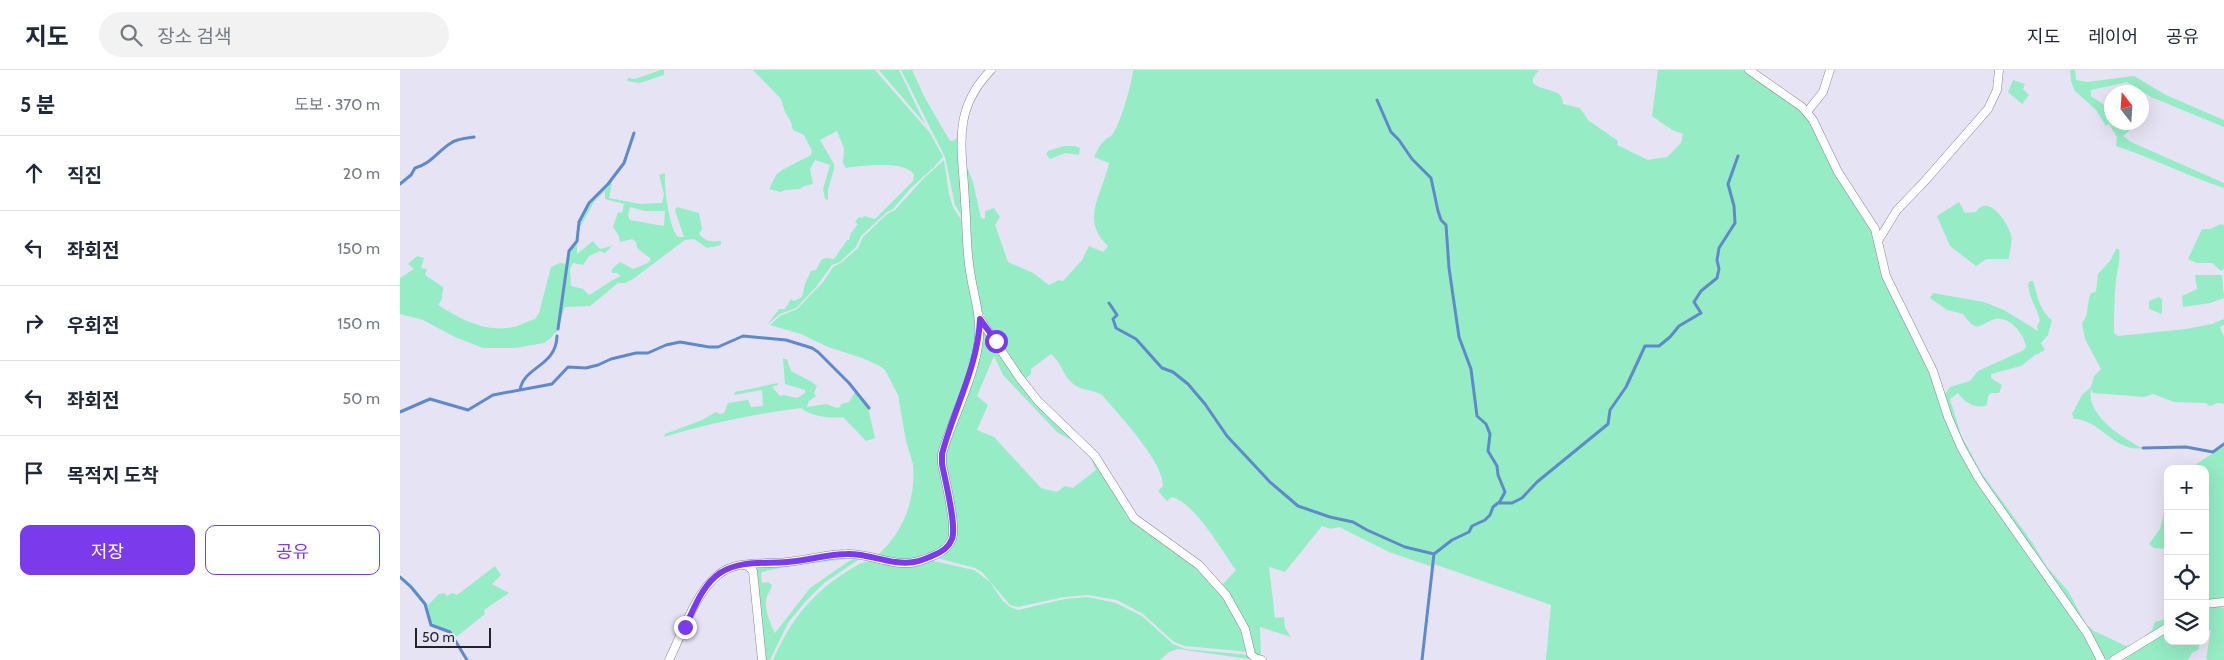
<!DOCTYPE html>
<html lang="ko">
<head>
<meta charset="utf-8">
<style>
	body { margin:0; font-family:Cabin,"Noto Sans KR",sans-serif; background:#f2f2f3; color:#1f2937 }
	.controls { position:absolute; right:15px; bottom:15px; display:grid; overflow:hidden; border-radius:10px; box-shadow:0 5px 20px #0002 }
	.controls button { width:45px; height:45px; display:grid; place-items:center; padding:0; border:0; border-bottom:1px solid #e0e1e3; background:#fff; color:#1f2937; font:25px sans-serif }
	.compass { position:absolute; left:1704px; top:15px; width:45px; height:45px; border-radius:50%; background:#fff; box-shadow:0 5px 20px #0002; rotate:343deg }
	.scale { position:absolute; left:15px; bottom:12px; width:76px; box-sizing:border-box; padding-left:5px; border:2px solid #242329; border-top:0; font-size:14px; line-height:18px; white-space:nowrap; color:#242329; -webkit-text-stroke:4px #e6e4f4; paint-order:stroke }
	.stop { position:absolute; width:15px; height:15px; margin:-11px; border:4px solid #7c3aed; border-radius:50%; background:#fff }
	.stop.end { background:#7c3aed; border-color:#fff; box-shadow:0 1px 5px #0008 }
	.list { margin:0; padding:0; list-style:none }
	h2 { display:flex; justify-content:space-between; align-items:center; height:65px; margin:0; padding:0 20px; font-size:21px }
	h2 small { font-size:16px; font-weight:400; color:#747a83 }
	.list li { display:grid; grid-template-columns:32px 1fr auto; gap:15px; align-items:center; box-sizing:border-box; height:75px; padding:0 20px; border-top:1px solid #e0e1e3 }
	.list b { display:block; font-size:19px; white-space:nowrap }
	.list em { font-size:16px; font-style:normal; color:#747a83 }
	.actions { display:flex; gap:10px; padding:15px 20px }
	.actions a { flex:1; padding:11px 0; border:1px solid #7c3aed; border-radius:10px; text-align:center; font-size:18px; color:#7c3aed }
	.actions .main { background:#7c3aed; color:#fff }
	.icon { flex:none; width:28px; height:28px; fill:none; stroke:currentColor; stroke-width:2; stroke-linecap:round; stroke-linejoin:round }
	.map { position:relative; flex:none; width:1824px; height:590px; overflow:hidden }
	header { display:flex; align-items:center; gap:30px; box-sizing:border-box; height:70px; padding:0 25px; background:#fff; border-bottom:1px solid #e0e1e3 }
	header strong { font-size:24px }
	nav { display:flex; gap:28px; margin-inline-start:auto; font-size:18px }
	.search { width:350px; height:45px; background:#f2f2f3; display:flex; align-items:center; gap:12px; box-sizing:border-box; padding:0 18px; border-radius:28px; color:#747a83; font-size:19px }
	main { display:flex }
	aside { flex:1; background:#fff }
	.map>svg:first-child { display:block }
	.green { fill:#95ecc5; fill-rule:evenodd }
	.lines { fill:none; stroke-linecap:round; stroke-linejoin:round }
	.stream { stroke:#5f8ac9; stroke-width:3 }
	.minor-casing { stroke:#888694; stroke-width:9 }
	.minor { stroke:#fff; stroke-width:8 }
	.route { stroke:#7c3aed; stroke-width:6 }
</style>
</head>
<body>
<header>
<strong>지도</strong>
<div class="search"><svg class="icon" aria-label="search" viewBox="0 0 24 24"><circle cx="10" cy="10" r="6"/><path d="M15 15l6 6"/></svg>장소 검색</div>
<nav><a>지도</a><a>레이어</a><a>공유</a></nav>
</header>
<main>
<aside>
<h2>5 분<small>도보 · 370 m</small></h2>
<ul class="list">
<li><svg class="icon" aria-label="ahead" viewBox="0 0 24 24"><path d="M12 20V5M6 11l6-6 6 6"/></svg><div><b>직진</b></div><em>20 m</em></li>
<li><svg class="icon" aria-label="left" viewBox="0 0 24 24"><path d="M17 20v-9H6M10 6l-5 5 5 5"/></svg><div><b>좌회전</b></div><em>150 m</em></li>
<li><svg class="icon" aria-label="right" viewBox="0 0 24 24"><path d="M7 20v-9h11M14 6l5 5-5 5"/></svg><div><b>우회전</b></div><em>150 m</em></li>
<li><svg class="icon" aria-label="left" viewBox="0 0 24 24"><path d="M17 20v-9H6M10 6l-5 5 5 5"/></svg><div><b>좌회전</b></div><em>50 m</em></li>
<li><svg class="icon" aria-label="arrive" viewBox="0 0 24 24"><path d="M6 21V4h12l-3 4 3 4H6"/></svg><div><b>목적지 도착</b></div></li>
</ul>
<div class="actions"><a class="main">저장</a><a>공유</a></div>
</aside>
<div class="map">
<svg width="1824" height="590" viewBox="0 0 1824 590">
	<rect width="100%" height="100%" fill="#e6e4f4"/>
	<path class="green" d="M260 0H264V5L240 13 227 11 228 8 235 9Z
		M353 0H475L530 63 543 87 533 98 510 119 493 139 487 142 461 166 456 177 440 192 432 195 416 217 396 238 380 244 367 255 379 239H385L391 229 394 231 402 227 405 214 411 201 416 200 421 190 426 188 434 189 447 170H449L451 163 458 154 455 152 459 147 463 148 464 146 475 149 513 111 514 105C507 90 460 96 446 98L443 93 444 78 437 61 420 70 434 94V99L428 119V130L425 129 423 119 430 95 415 90 410 99 413 114 404 116 400 119 385 120 381 122 369 119 376 105 382 100 411 85 412 81 404 65 393 60 391 52 385 42 381 29Z
		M479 0H499L525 54Z
		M501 0H512L526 30 550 71 555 70 558 65 564 150 555 135 545 87Z
		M733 0H1139L1133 8V13C1144 23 1163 17 1163 34L1180 38 1188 50 1218 71 1217 75 1248 90 1267 87 1281 73 1283 64 1272 60 1252 46 1258 0H1345L1405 44 1472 160 1483 207 1531 302 1552 362 1685 564 1698 590H1146L1151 535 1034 494 1035 484 1052 471 1069 463 1072 456 1085 451 1091 445 1093 438 1099 434 1112 433 1123 428 1137 412 1208 355 1211 340 1230 310 1245 276H1260L1271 268 1279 256 1302 243 1295 232 1301 222 1318 208 1319 179 1335 153 1334 136 1329 114 1338 87 1328 114 1333 136 1334 153 1318 178 1316 190 1318 199 1317 208 1300 221 1293 232 1300 243 1279 255 1270 267 1259 275H1245L1229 310 1209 339 1207 354 1136 411 1122 427 1112 432 1100 433 1105 422 1098 405 1097 396 1088 381 1090 364 1087 354 1077 346 1072 299 1060 267 1050 197 1046 155 1041 149 1038 141 1032 108 1012 89 1000 69 992 62 977 29 991 63 999 70 1011 90 1031 108 1038 136 1037 141 1045 155 1048 198 1058 267 1071 300 1076 347 1086 354 1089 364 1087 381 1096 396 1097 405 1104 422 1098 433 1092 437 1090 445 1084 450 1071 455 1068 462 1052 470 1034 483 1006 476 967 460 953 451 931 446 898 435 860 400 828 365 806 333 788 313 774 302 763 298 736 269 717 258 713 249 718 245 708 232 717 245 712 249 716 259 735 270 762 299 773 303 788 314 805 334 827 366 859 401 898 436 930 447 953 452 966 461 1005 477 1033 485V497L989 482 939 457 931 459 922 456 885 502 869 497 875 548 884 547 885 558 891 567 860 557 861 587 854 583 837 538 822 515 836 500C821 480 796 434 772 427L767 431 758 421 763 416C764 392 718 344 702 325 692 319 681 321 672 313 663 305 661 292 651 284L631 299V304L624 310 587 252 581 239 571 194 564 89 573 112 581 148 585 149V141L594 138 600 147 595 155 608 192 633 203 649 215 659 210 663 211 682 190 689 176 703 182 708 176C679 149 703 124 709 93L694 87C697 81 700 74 705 70 710 65 707 70 712 65 720 55 732 14 733 0Z
		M1670 0H1675L1676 10 1687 12 1734 6 1766 25 1824 50V57L1751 27 1727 12 1691 20V26L1709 38 1708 42 1711 45 1712 52 1719 53 1731 59 1723 66 1731 72 1824 113V118C1787 106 1753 88 1716 76L1717 67 1709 54 1706 56 1696 40 1675 21 1671 11Z
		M1613 10 1625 14 1623 19 1629 25 1622 34 1608 22Z
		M664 76H675L680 78 679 85 665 83 650 89 646 84 648 81Z
		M544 90 549 124 553 137 563 153 577 255 574 284 544 371V418L551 463 546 476C515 491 513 494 478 485 504 461 516 429 513 394L506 371 498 325 485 300 478 295 462 288 428 277 401 264 370 255 380 246 397 239 424 211 433 197 441 193 458 178 463 167 487 144 495 140 524 108Z
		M265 103C264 117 269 158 278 167H284L275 140 277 137 299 143 302 159 299 164C306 172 311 172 321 171V175L307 178 294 169 285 170 233 209 225 213H218L190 236 165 237 157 261 151 268 144 273 115 278H83L55 267 23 250 0 244V208L14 199 8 194 17 186 24 188 21 198 27 199 25 205 43 217 42 229 38 235C60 249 85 263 113 257 121 256 126 251 135 249L139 243 151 197 160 193 167 194 169 181 177 171V184L193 171 200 179 212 176 205 183 200 181 189 186 183 195 173 193 170 199 171 216 183 219 189 225C200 219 209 211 221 206L217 203H212V199L220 192 233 199 248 193 251 189 237 178 236 172 232 169 220 172 219 166 213 157 218 142 222 143 224 134 205 129V121L194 132 179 159C182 137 200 125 213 108L209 128 240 134 262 133 264 124 259 105ZM230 137 245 141H265L264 156 230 150 228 145Z
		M1559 132 1565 143 1576 142C1588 123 1608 153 1611 165 1613 173 1609 181 1609 189H1587L1576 196 1550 176 1537 146Z
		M1821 154 1824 155V199L1821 201 1812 193H1797L1788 189 1802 159H1810Z
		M1716 179H1719C1721 189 1717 200 1716 210 1714 228 1714 245 1714 263L1718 266 1786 259 1812 254 1824 249V255L1820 257 1824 267V334L1818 333 1810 336 1805 333 1774 332 1753 324 1744 327 1693 323 1691 319C1686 345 1721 367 1742 378 1716 383 1699 349 1674 349L1672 344 1682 325 1691 317 1694 306 1701 299 1685 269 1682 253C1690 244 1686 233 1691 223L1696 222 1698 204 1710 191Z
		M1795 205H1822L1824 228 1810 233 1783 237 1782 226 1797 219Z
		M1630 211H1633C1637 224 1640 242 1652 250L1648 265 1641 273 1645 280 1635 285 1621 296 1591 304V308L1602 315 1599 323H1591L1588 326 1587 335C1576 340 1564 332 1558 323L1550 329 1561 365 1581 402 1632 472 1647 497 1668 521 1686 554 1694 561 1726 576 1738 572 1752 560 1755 552 1768 548V553L1738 574 1707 590H1704L1578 403 1553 353 1545 324 1550 317 1570 311 1578 301 1624 280 1626 277C1625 265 1610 246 1596 249 1589 250 1584 255 1577 257L1571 254 1563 244 1547 240 1530 228 1533 223 1584 232 1604 240 1638 261 1637 256 1640 251C1637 238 1629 228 1628 214Z
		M1759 227 1762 229V244L1749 239V231Z
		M581 254 673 369 671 370 657 362 603 305 594 286 577 326 588 335 577 360 594 367 641 418 657 422 665 416 673 418 696 400 692 391 694 388 731 447 811 510 839 550 849 582 785 576 774 572 743 544 717 530 688 525 664 527 618 537 610 535 582 502 575 498 533 487 552 472 544 385 570 311Z
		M383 289H387L391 301 412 312 417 316 414 323 416 326 409 331 407 337 426 334 437 338 440 337 441 334 449 332 455 322 468 338 475 368 466 371 443 347C431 349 410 346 401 338 354 344 310 353 264 367L265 364 302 350 316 342 320 344 324 343 328 333 348 330 351 337 363 336 362 320 334 325 335 322 378 313V315L372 317 380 326 384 325 392 327 397 328 405 323V320L385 314Z
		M1824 376V531H1805V399H1789Z
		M1768 428V479L1754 478 1749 474 1760 459Z
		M447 485 446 489C432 491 367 498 361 503L362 513 368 512 372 515C371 521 368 522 367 527 363 536 370 554 375 563L410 518 449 491 460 486 461 488 424 513 405 532 388 553 370 590H363L350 496Z
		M529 490 574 500 590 512 602 530 610 537 618 540 665 529 688 527 716 533 742 546 773 574 785 579 851 585 856 590 778 579 769 582 760 590H373C389 554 409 526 443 504 451 499 460 492 470 491 489 488 510 490 529 490Z
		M95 496 101 505 92 514 109 523 84 540 85 544 55 568 50 562 31 554 25 534 12 517 0 507V505L12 515 28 535 39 524 44 523 47 526 52 523 57 525Z
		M1816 536 1824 538V590H1808L1806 589 1811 560 1805 561V538Z
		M1768 560V571H1799V579L1792 583 1788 590H1724Z"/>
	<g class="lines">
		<path class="stream" d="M977 30 991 62 999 70 1012 89 1031 108 1038 141 1041 150 1046 155 1049 198 1059 267 1071 299 1077 346 1086 354 1090 364 1088 381 1097 396 1098 405 1105 422 1099 433
			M0 114 11 105 15 98C31 94 38 81 51 73 56 69 68 68 74 67
			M709 233 717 245 713 249 716 258 736 269 762 298 773 302 788 314 805 334 827 366 870 412 898 436 930 447 953 452 967 460 1005 477 1034 484 1052 470 1069 462 1072 456 1085 450 1090 445 1093 437 1098 433H1112L1122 428 1137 412 1208 354 1210 340 1226 317 1245 276H1259L1270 267 1279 256 1301 243 1294 232 1301 221 1317 208 1319 199 1317 190 1319 178 1335 153 1334 136 1328 114 1338 86
			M158 259 169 181 177 171 179 152 189 133 208 114 224 93 234 63
			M120 320C124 296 156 297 157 266
			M0 342 30 329 68 340 93 325 152 314 168 297 186 298 198 295 211 289 236 283H248L266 275 280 272 309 277H318L343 266 386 270 412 278 418 282 449 313 469 338
			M1743 378 1786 377 1813 382 1824 374
			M0 507 11 517 25 534 31 555 50 562 67 590
			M1022 590 1034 484"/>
		<defs>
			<path id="minor" d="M1349 0 1402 37 1413 50 1438 102 1475 159 1486 206 1533 301 1548 347 1561 377 1579 409 1687 563 1701 590
				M1407 42 1423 22 1430 0
				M1478 171 1497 140 1524 112 1588 39 1597 20 1599 0
				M580 249 619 307 638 331 695 386 734 448 799 495 826 525 845 559 851 584 855 588 862 590
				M343 495 348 496 353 501 362 590
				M1805 534 1824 532
				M269 590C282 564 295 523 318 505 337 489 364 495 387 492 407 490 427 484 447 484 469 483 493 497 515 492 521 491 527 488 533 486 540 483 549 477 552 469 557 456 545 409 542 394V384C553 346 575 308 579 268 581 245 573 223 570 201 566 178 567 155 565 132 563 80 550 42 591 0
				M1714 590 1768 557"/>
		</defs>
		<use href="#minor" class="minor-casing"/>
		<use href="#minor" class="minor"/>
	</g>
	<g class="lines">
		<path class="route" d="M285 557C294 539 302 515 320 503 340 490 364 494 387 492 407 491 427 484 447 484 469 483 492 496 514 492 520 491 527 488 532 486 540 483 549 477 552 469 557 456 545 410 542 394V384C554 338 578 297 580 249L596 271"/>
	</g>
</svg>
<div class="controls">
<button>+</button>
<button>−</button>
<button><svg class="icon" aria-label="locate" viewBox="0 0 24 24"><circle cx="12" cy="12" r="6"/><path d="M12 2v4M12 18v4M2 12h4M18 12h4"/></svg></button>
<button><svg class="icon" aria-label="layers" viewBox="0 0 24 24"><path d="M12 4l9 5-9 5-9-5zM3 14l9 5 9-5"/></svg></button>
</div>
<svg class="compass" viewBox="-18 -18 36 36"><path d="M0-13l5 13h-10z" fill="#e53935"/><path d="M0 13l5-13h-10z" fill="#747a83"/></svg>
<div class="scale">50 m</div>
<div class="stop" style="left:596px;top:271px"></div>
<div class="stop end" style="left:285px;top:557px"></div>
</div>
</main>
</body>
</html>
